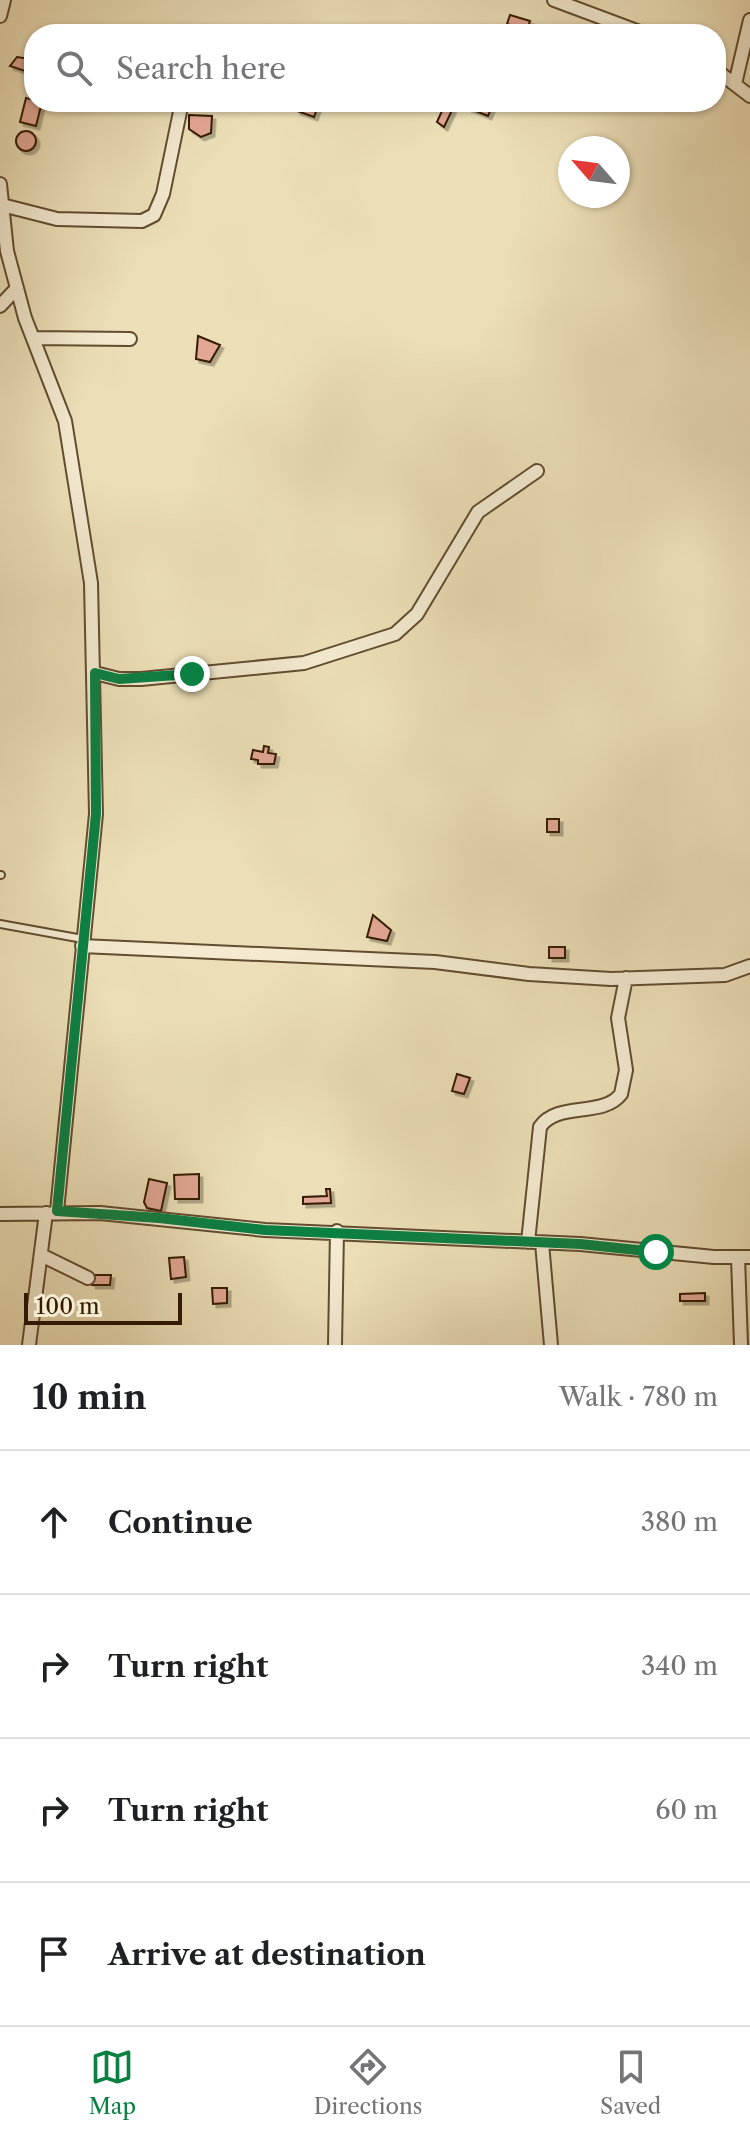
<!DOCTYPE html>
<html lang="en">
<head>
<meta charset="utf-8">
<style>
	body { margin:0; font-family:"Libre Caslon Text",serif; background:#f6f6f6; color:#202124 }
	.compass { position:absolute; left:558px; top:136px; width:72px; height:72px; border-radius:50%; background:#fff; box-shadow:0 2px 6px #0004; rotate:298deg }
	.scale { position:absolute; left:24px; bottom:20px; width:158px; box-sizing:border-box; padding-left:8px; border:4px solid #341b02; border-top:0; font-size:22px; line-height:28px; white-space:nowrap; color:#341b02; -webkit-text-stroke:6px #f3ead0; paint-order:stroke }
	.stop { position:absolute; width:24px; height:24px; margin:-18px; border:6px solid #0b8043; border-radius:50%; background:#fff }
	.stop.end { background:#0b8043; border-color:#fff; box-shadow:0 2px 8px #0008 }
	.list { margin:0; padding:0; list-style:none }
	h2 { display:flex; justify-content:space-between; align-items:center; height:104px; margin:0; padding:0 32px; font-size:34px }
	h2 small { font-size:26px; font-weight:400; color:#757577 }
	.list li { display:grid; grid-template-columns:52px 1fr auto; gap:24px; align-items:center; box-sizing:border-box; height:144px; padding:0 32px; border-top:2px solid #e0e0e0 }
	.list b { display:block; font-size:30px; white-space:nowrap }
	.list em { font-size:26px; font-style:normal; color:#757577 }
	.icon { flex:none; width:44px; height:44px; fill:none; stroke:currentColor; stroke-width:2; stroke-linecap:round; stroke-linejoin:round }
	.map { position:relative; flex:none; width:750px; height:1345px; overflow:hidden }
	.search { position:absolute; background:#fff; box-shadow:0 2px 6px #0004; left:24px; right:24px; top:24px; height:88px; display:flex; align-items:center; gap:20px; box-sizing:border-box; padding:0 28px; border-radius:32px; color:#757577; font-size:30px }
	.sheet { height:680px; background:#fff }
	nav { display:flex; justify-content:space-around; align-items:center; box-sizing:border-box; height:112px; border-top:2px solid #e0e0e0; background:#fff; font-size:22px; color:#757577 }
	nav a { display:grid; justify-items:center; gap:4px }
	nav .on { color:#0b8043 }
	.map>svg:first-child { display:block }
	.building { fill:#e2a795; stroke:#341b02; stroke-width:2; filter:url(#shadow) }
	.lines { fill:none; stroke-linecap:round; stroke-linejoin:round }
	.service-casing { stroke:#624c2f; stroke-width:10 }
	.minor-casing { stroke:#624c2f; stroke-width:16 }
	.service { stroke:#f3ead0; stroke-width:6 }
	.minor { stroke:#f3ead0; stroke-width:12 }
	.route { stroke:#0b8043; stroke-width:10 }
</style>
</head>
<body>
<div class="map">
<svg width="750" height="1345" viewBox="0 0 750 1345">
	<defs>
		<filter id="shadow"><feDropShadow dx="3.5" dy="3.5" stdDeviation="0" flood-color="#0004"/></filter>
	</defs>
	<rect width="100%" height="100%" fill="#ecdfb7"/>
	<filter id="stains"><feTurbulence type="fractalNoise" baseFrequency=".0025" numOctaves="4"/><feColorMatrix values="0 0 0 0 .2 0 0 0 0 .09 0 0 0 0 .02 0 0 0 .5 -.17"/></filter>
	<radialGradient id="worn" r=".72"><stop offset=".6" stop-color="#630" stop-opacity="0"/><stop offset="1" stop-color="#630" stop-opacity=".3"/></radialGradient>
	<path class="building" d="M510 15 530 21 527 30 507 24Z
		M17 57 30 59 28 72 10 66Z
		M26 98 42 102 36 126 20 122Z
		M300 102 318 106 314 117 297 111Z
		M446 102H456L444 127 437 122Z
		M471 102H488L493 104 488 116 468 108Z
		M189 115 212 116 211 133 201 137 189 129Z
		M16 141a10 10 0 1 1 20 0a10 10 0 1 1-20 0Z
		M198 336 220 345 210 362 196 359Z
		M264 746 269 747 268 753 276 754 274 764H258V760L251 759 253 750 263 752Z
		M547 819H559V832H547Z
		M373 915 391 930 387 941 367 937Z
		M549 947H565V958H549Z
		M457 1074 470 1078 464 1094 452 1091Z
		M199 1174V1199H175L174 1175Z
		M149 1179 167 1183 161 1211 147 1208 144 1202Z
		M326 1189H330L331 1203 303 1204V1197L327 1196Z
		M184 1257 186 1277 171 1279 169 1258Z
		M91 1275H111L110 1285H92Z
		M212 1288H227V1303L213 1304Z
		M705 1293V1301H680V1294Z"/>
	<g class="lines">
		<defs>
			<path id="service" d="M0 875H1
				M0 924 83 939"/>
			<path id="minor" d="M554 0 645 34
				M0 16 4 0
				M716 70 750 96
				M735 84 750 20
				M0 184 7 251 25 318 65 421 91 583 96 814 57 1211
				M2 205 57 219 142 221 154 215 163 194 182 102
				M0 306 17 288
				M33 338 130 339
				M95 673 119 679H141L304 663 395 634 417 614 478 512 537 471
				M82 946 435 962 529 974 611 979 725 975 750 966
				M0 1214 100 1213 265 1230 580 1244 714 1257H750
				M528 1242 540 1127C557 1101 603 1118 621 1094L626 1070 618 1018 626 978
				M542 1243 551 1345
				M41 1255 88 1278
				M738 1257 741 1345
				M29 1345 46 1213
				M335 1345 337 1231"/>
		</defs>
		<use href="#service" class="service-casing"/>
		<use href="#minor" class="minor-casing"/>
		<use href="#service" class="service"/>
		<use href="#minor" class="minor"/>
	</g>
	<g class="lines">
		<path class="route" d="M192 674 119 679 95 673 96 814 57 1211 159 1218 265 1230 580 1244 656 1252"/>
	</g>
	<rect width="100%" height="100%" filter="url(#stains)"/>
	<rect width="100%" height="100%" fill="url(#worn)"/>
</svg>
<svg class="compass" viewBox="-18 -18 36 36"><path d="M0-13l5 13h-10z" fill="#e53935"/><path d="M0 13l5-13h-10z" fill="#757577"/></svg>
<div class="scale">100 m</div>
<div class="stop" style="left:656px;top:1252px"></div>
<div class="stop end" style="left:192px;top:674px"></div>
<div class="search"><svg class="icon" aria-label="search" viewBox="0 0 24 24"><circle cx="10" cy="10" r="6"/><path d="M15 15l6 6"/></svg>Search here</div>
</div>
<section class="sheet">
<h2>10 min<small>Walk · 780 m</small></h2>
<ul class="list">
<li><svg class="icon" aria-label="ahead" viewBox="0 0 24 24"><path d="M12 20V5M6 11l6-6 6 6"/></svg><div><b>Continue</b></div><em>380 m</em></li>
<li><svg class="icon" aria-label="right" viewBox="0 0 24 24"><path d="M7 20v-9h11M14 6l5 5-5 5"/></svg><div><b>Turn right</b></div><em>340 m</em></li>
<li><svg class="icon" aria-label="right" viewBox="0 0 24 24"><path d="M7 20v-9h11M14 6l5 5-5 5"/></svg><div><b>Turn right</b></div><em>60 m</em></li>
<li><svg class="icon" aria-label="arrive" viewBox="0 0 24 24"><path d="M6 21V4h12l-3 4 3 4H6"/></svg><div><b>Arrive at destination</b></div></li>
</ul>
</section>
<nav>
<a class="on"><svg class="icon" aria-label="map" viewBox="0 0 24 24"><path d="M3 6l6-2 6 2 6-2v14l-6 2-6-2-6 2zM9 4v14M15 6v14"/></svg>Map</a>
<a><svg class="icon" aria-label="directions" viewBox="0 0 24 24"><path d="M12 3l9 9-9 9-9-9zM9 14v-3h6M13 9l2 2-2 2"/></svg>Directions</a>
<a><svg class="icon" aria-label="saved" viewBox="0 0 24 24"><path d="M7 4h10v16l-5-4-5 4z"/></svg>Saved</a>
</nav>
</body>
</html>
